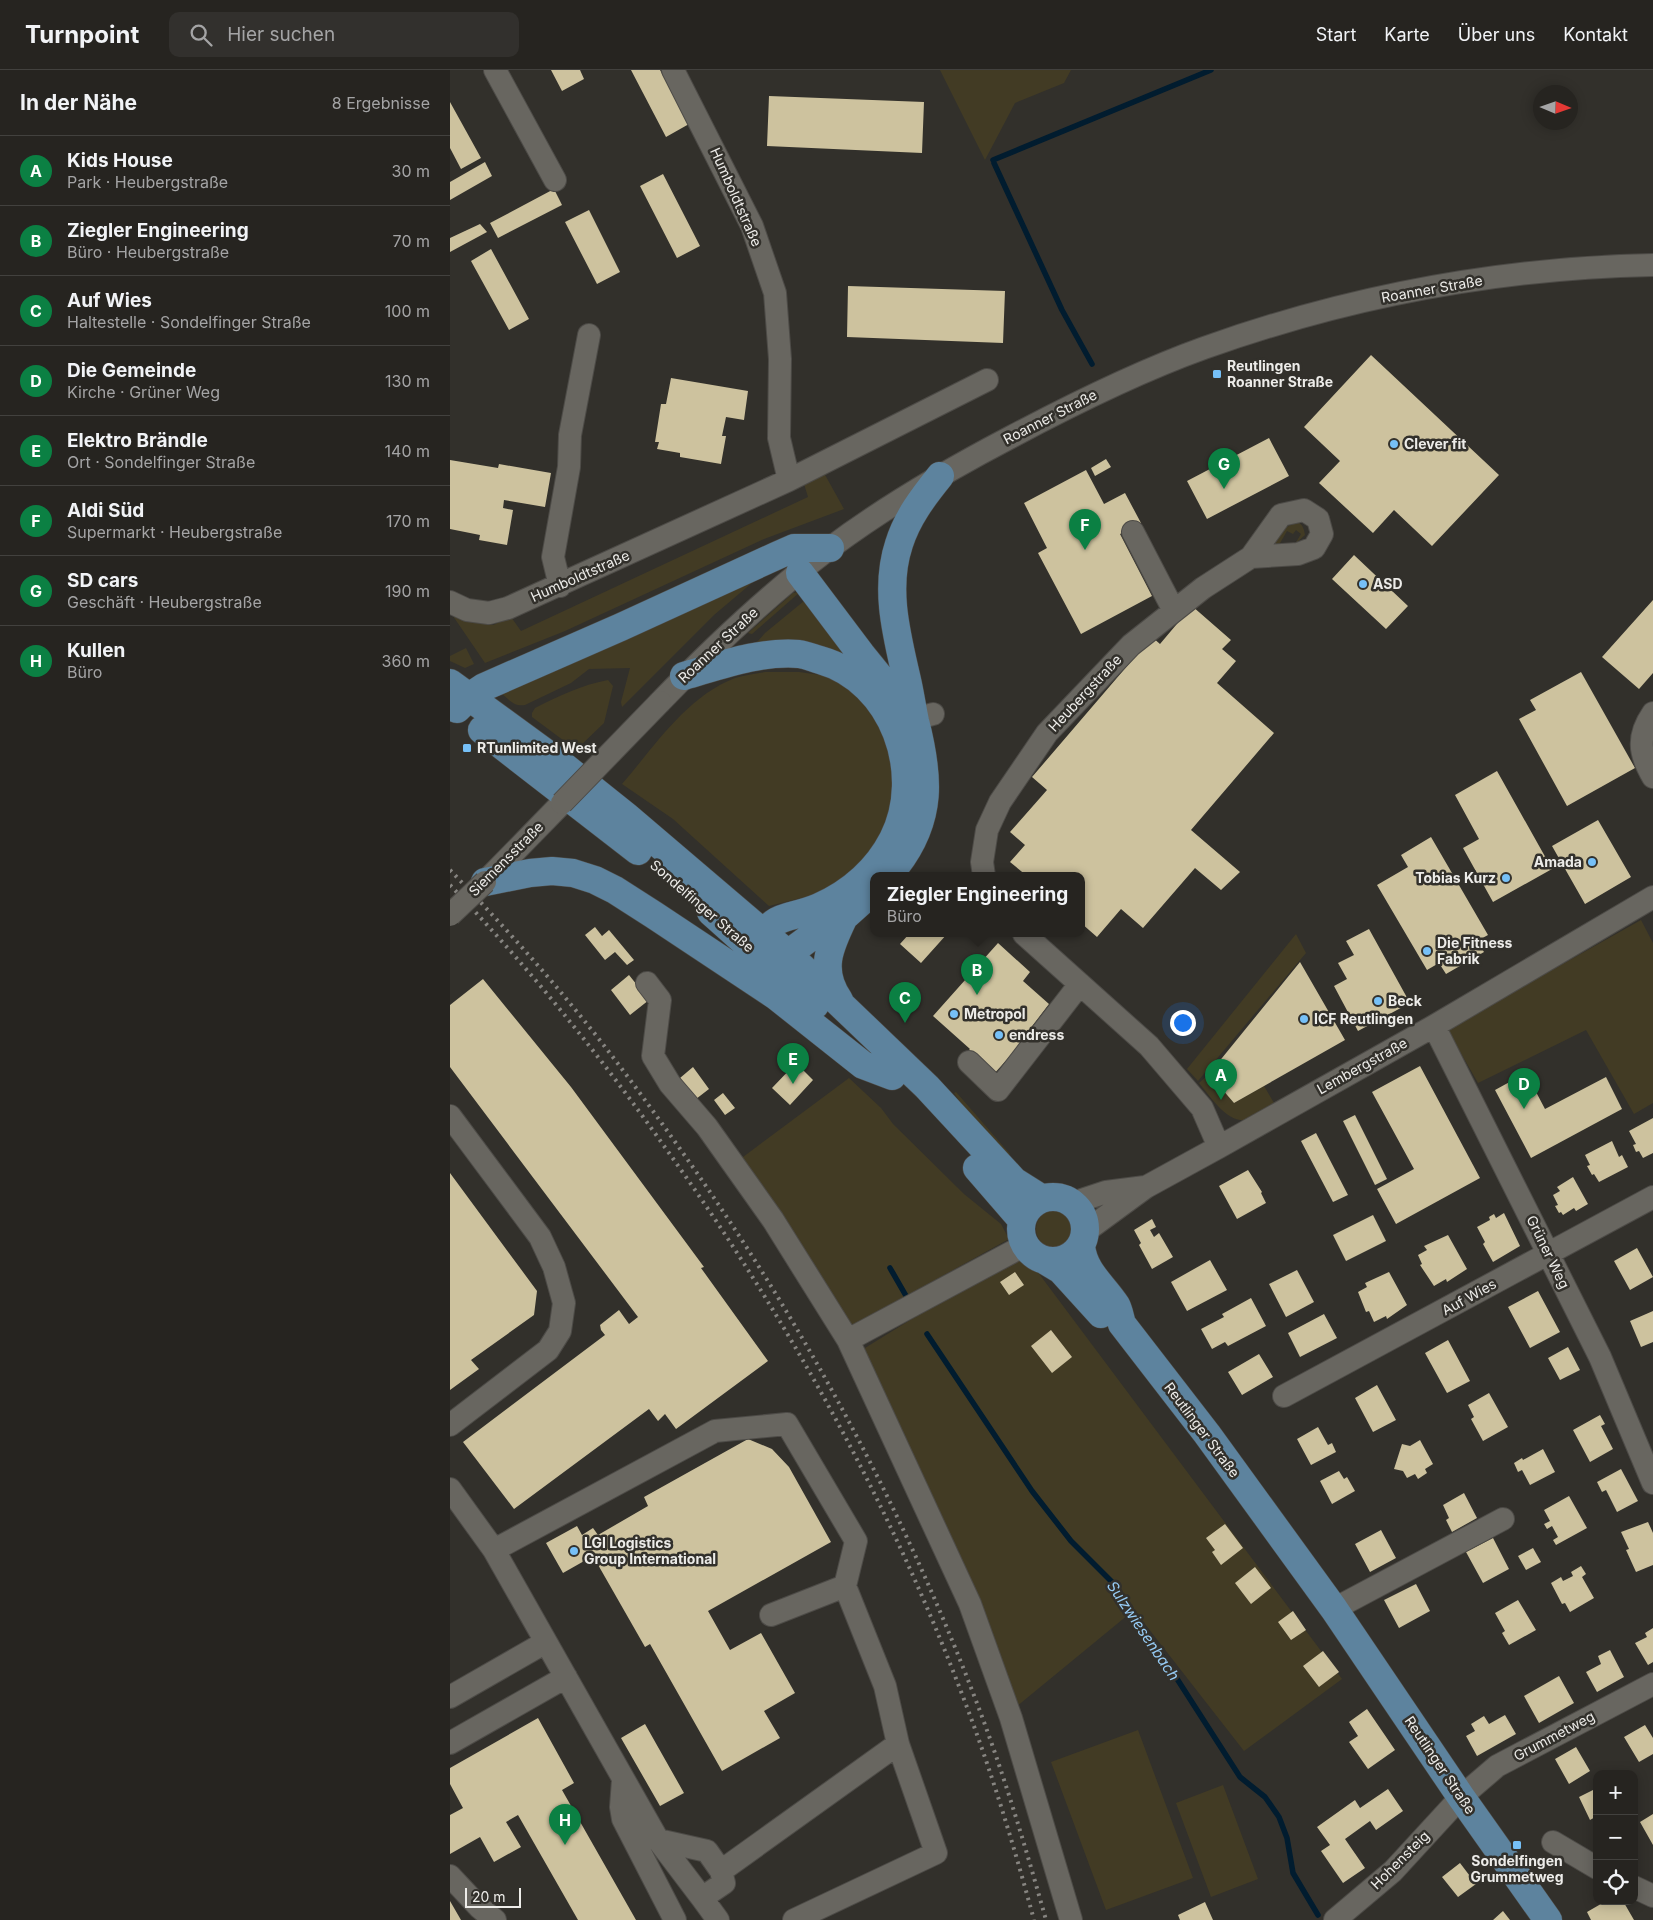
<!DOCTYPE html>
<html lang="de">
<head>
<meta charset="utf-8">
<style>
	body { margin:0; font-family:Inter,sans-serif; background:#32302d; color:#f1f3f6 }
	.controls { position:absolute; right:15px; bottom:15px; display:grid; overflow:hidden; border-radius:10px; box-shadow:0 2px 12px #0003 }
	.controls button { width:45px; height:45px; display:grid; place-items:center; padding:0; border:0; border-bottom:1px solid #42413e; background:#262420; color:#f1f3f6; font:25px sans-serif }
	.compass { position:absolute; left:1083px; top:15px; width:45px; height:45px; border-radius:50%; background:#262420; box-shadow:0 2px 12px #0003; rotate:92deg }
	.scale { position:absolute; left:15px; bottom:12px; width:56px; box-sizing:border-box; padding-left:5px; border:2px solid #edece9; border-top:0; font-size:14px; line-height:18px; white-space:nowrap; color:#edece9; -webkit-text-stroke:4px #32302b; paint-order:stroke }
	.you { position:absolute; left:732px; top:952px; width:18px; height:18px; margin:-12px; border:4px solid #fff; border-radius:50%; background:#1a73e8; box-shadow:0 0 0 8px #1a73e833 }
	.badge { display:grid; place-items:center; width:32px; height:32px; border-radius:50%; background:#0b8043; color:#fff; font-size:16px; font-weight:700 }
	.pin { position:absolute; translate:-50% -41px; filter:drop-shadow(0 1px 2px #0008) }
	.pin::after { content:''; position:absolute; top:26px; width:18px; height:15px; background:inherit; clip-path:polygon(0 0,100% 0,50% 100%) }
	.popup { position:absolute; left:420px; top:802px; width:215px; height:65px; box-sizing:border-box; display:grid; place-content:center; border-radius:10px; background:#262420; filter:drop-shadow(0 1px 4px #0005); font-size:16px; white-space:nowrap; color:#a4a4a5 }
	.popup b { font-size:19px; color:#f1f3f6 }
	.popup::after { content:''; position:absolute; left:50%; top:100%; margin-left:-10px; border:10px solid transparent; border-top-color:#262420 }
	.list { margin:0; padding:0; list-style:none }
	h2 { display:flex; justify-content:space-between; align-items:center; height:65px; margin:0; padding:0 20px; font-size:21px }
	h2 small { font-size:16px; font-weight:400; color:#a4a4a5 }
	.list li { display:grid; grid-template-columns:32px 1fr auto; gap:15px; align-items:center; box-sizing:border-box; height:70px; padding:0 20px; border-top:1px solid #42413e }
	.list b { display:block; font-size:19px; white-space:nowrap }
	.list p { margin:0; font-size:16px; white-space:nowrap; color:#a4a4a5 }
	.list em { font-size:16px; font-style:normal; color:#a4a4a5 }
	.icon { flex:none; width:28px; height:28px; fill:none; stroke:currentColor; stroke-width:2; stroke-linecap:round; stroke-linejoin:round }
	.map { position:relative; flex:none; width:1203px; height:1850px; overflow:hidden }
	header { display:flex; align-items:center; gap:30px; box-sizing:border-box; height:70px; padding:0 25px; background:#262420; border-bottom:1px solid #42413e }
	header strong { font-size:24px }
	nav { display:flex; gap:28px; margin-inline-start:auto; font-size:18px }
	.search { width:350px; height:45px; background:#32302d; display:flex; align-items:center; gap:12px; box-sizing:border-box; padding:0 18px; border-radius:10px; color:#a4a4a5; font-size:19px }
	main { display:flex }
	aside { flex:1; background:#262420 }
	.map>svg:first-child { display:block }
	.green { fill:#423b24 }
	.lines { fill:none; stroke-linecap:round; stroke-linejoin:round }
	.stream { stroke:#011c2f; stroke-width:5.5 }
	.building { fill:#cdc29e }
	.minor-casing { stroke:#4d4b47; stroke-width:24 }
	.major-casing { stroke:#4d4b47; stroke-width:29 }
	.minor { stroke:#686660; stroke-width:22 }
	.major { stroke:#5d839e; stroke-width:28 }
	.rail { stroke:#878581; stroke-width:4; stroke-dasharray:2.5 5; stroke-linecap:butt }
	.minor-bridge-casing { stroke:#4d4b47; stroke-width:24; stroke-linecap:butt }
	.minor-bridge { stroke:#686660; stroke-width:22 }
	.poi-dot { fill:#76c0f7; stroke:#32302b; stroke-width:2 }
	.labels { text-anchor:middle; stroke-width:5; stroke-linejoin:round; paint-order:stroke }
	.street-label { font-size:14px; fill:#edece9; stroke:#32302b }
	.poi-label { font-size:14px; font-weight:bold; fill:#edece9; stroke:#32302b; text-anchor:start }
	.water-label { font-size:15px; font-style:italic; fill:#96cbf4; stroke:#32302b }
</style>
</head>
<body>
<header>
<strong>Turnpoint</strong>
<div class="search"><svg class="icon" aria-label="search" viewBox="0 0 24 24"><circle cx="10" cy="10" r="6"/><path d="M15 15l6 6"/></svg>Hier suchen</div>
<nav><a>Start</a><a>Karte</a><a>Über uns</a><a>Kontakt</a></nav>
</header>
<main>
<aside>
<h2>In der Nähe<small>8 Ergebnisse</small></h2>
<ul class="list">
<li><span class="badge">A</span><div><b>Kids House</b><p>Park · Heubergstraße</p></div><em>30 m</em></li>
<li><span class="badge">B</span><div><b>Ziegler Engineering</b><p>Büro · Heubergstraße</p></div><em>70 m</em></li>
<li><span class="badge">C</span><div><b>Auf Wies</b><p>Haltestelle · Sondelfinger Straße</p></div><em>100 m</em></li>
<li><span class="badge">D</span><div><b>Die Gemeinde</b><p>Kirche · Grüner Weg</p></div><em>130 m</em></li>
<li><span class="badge">E</span><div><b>Elektro Brändle</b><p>Ort · Sondelfinger Straße</p></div><em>140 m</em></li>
<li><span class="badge">F</span><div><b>Aldi Süd</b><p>Supermarkt · Heubergstraße</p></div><em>170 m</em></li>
<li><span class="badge">G</span><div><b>SD cars</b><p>Geschäft · Heubergstraße</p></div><em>190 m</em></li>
<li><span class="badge">H</span><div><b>Kullen</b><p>Büro</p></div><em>360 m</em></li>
</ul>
</aside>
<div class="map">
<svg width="1203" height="1850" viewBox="0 0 1203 1850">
	<rect width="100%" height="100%" fill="#32302b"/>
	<path class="green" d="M490 0H621L614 13 565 33 535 90Z
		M374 403 394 439 314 469 115 561 35 593 3 546 21 551 43 555 61 547 71 561 358 427 354 414Z
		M848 452C853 455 854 459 855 465L845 474 851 464 846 460 843 464 837 461 829 475H822L834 458Z
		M323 495 264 545 172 637 171 632 180 598 139 599 121 613 75 635C65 637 59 630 51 623Z
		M350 522 302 564 298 563 343 523Z
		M354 531 439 629 460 741 423 616 299 581 315 563Z
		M16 578 24 594 15 598 0 591V586Z
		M315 602H349L378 606 415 629 441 670 448 737 407 802 363 825 319 836 223 749 172 714C205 676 236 627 285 608 294 605 305 604 315 602Z
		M158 610 163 616 154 653 128 678 125 679 82 647V643L85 638C109 626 131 615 158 610Z
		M1191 850 1203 873V1033L1184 1044 1136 960 1028 1013 997 959Z
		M846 864 856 883 748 1011 737 999Z
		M759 1004 784 1033 814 1016 824 1033C817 1038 809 1046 801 1049 779 1057 761 1027 749 1013Z
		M399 1008 431 1038 443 1054 514 1124 551 1154 559 1169 467 1220 410 1255H402L289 1090Z
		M506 1022 560 1084 558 1086 514 1038 504 1023Z
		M586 1159a19 19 0 1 1 38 0a19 19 0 1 1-38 0Z
		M572 1181 892 1609 794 1681 684 1540 560 1642 402 1286Z
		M688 1660 743 1808 656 1840 601 1692Z
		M773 1715 808 1809 761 1827 726 1733Z"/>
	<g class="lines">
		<path class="stream" d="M543 90 761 0
			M544 93 612 240 642 294
			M440 1198 459 1231
			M477 1264 582 1421 621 1471 663 1513 689 1558 713 1587 790 1707 815 1727 829 1747 837 1768 843 1803 868 1845"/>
	</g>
	<path class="building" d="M101 0H130L134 9 112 21Z
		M181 0H210L239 54 216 67Z
		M319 26 474 32 472 83 317 76Z
		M0 32 31 88 11 99 0 78Z
		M35 92 42 106 0 130V112Z
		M213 104 250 176 227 188 190 116Z
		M104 119 112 135 48 168 40 153Z
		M139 140 170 202 147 214 115 152Z
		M30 154 37 162 0 182V168Z
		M41 179 79 249 59 260 21 191Z
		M398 216 555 221 553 273 397 267Z
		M921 285 1049 405 982 476 944 440 923 463 869 413 890 391 854 357Z
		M221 308 298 321 294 350 276 347 272 366H276L271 394 230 387V383L207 379 209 372H205L211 334H216Z
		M819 368 839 406 757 449 737 411Z
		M656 389 661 397 645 406 641 398Z
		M0 390 48 398 49 394 101 403 95 437 54 430 53 438 63 440 57 475 29 470 30 465 0 459Z
		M636 400 654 434 675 423 691 453 670 464 702 526 631 564 588 483 597 478 574 433Z
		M904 485 958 536 936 559 882 509Z
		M1203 530V603L1189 619 1152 587Z
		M742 536 781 570 772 579 786 591 767 613 824 663 741 760 790 802 771 820 745 798 693 858 671 839 647 867 631 853V806H577L560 792 575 775 560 762 597 720 582 707 702 567 710 574Z
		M1131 602 1185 698 1117 736 1069 649 1086 640 1080 630Z
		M1047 701 1102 799 1043 832 1013 778 1029 769 1005 725Z
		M1148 750 1181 807 1135 834 1102 776Z
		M981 767 1038 865 1027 871 1034 882 996 904 989 893 977 900 927 815 958 797 951 785Z
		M145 857 152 866 159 860 184 890 177 895 165 882 155 890 135 865Z
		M919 859 960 933 908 961 884 916 897 909 888 893 904 885 896 871Z
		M459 864H497L471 893 450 874Z
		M548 873 580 902 573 911 599 934 570 972 571 974 543 1005 517 982 520 979 483 946Z
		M850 892 895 970 784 1033 759 1004Z
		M179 905 199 930 180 945 161 920Z
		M33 909 121 1017 254 1197 251 1198 318 1291 226 1359 215 1344 208 1351 199 1339 64 1439 13 1372 155 1265 151 1260 150 1255 169 1240 179 1254 188 1247 0 997V935Z
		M346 993 363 1010 340 1035 322 1018Z
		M970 996 1030 1108 946 1154 927 1119 964 1099 922 1022Z
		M243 997 259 1019 246 1029 230 1008Z
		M1076 1003 1095 1039 1156 1007 1172 1039 1081 1088 1045 1020Z
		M273 1023 285 1038 275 1045 264 1030Z
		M905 1045 937 1109 925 1115 893 1051Z
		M1203 1048V1083L1193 1088 1189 1081 1186 1082 1183 1075 1186 1074 1179 1061Z
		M866 1063 898 1125 883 1132 851 1071Z
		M1162 1071 1169 1087 1172 1085 1178 1097 1149 1112 1144 1104 1142 1105 1137 1096 1140 1095 1135 1085Z
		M798 1100 812 1122 811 1123 816 1133 787 1149 769 1116Z
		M0 1103 87 1221 84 1245 21 1290 29 1299 0 1320Z
		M1123 1107 1138 1134 1126 1141 1124 1138 1113 1145 1111 1142 1109 1143 1105 1136 1108 1135 1103 1125 1110 1121 1107 1117Z
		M1054 1143 1070 1176 1043 1192 1033 1174 1035 1172 1027 1157 1040 1150 1039 1147 1044 1144 1046 1148Z
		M923 1145 936 1171 896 1191 883 1165Z
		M702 1149 706 1157 700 1160 704 1167 709 1163 723 1187 702 1199 689 1175 691 1173 684 1160Z
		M998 1165 1017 1199 997 1212 996 1209 984 1216 970 1195 972 1194 968 1185 977 1180 974 1176Z
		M1187 1178 1203 1207 1180 1220 1164 1191Z
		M760 1190 777 1220 737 1241 721 1212Z
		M847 1200 864 1232 836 1247 819 1214Z
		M565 1202 574 1215 559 1225 550 1212Z
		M939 1202 957 1235 937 1249 936 1246 924 1252 919 1241 916 1242 908 1222 917 1217 915 1213Z
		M1088 1221 1110 1262 1080 1278 1058 1237Z
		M801 1228 816 1256 778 1276 775 1272 762 1279 751 1259 774 1247 772 1244Z
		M1203 1241V1272L1191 1277 1180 1251Z
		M874 1244 887 1268 850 1287 838 1263Z
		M601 1260 622 1287 602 1303 581 1276Z
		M998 1270 1020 1311 997 1323 975 1283Z
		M1118 1277 1130 1300 1110 1310 1098 1288Z
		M809 1284 823 1307 792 1325 778 1302Z
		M927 1315 946 1350 923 1362 905 1328Z
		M1039 1323 1058 1357 1033 1371 1021 1349 1024 1347 1018 1335Z
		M1150 1345 1155 1354 1151 1356 1163 1379 1140 1392 1123 1360Z
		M868 1357 878 1375 882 1373 886 1382 861 1395 847 1369Z
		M298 1369 322 1379 339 1397 381 1472 258 1541 280 1580 311 1563 345 1623 314 1641 330 1668 272 1701 200 1574 195 1577 143 1486 113 1503 96 1473 127 1456 132 1465 143 1458 148 1465 198 1436 194 1427Z
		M970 1370 983 1394 975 1399 977 1403 968 1409 965 1404 957 1408 953 1401 944 1399 952 1374 960 1376Z
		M1093 1379 1105 1402 1080 1415 1072 1400 1068 1402 1064 1393 1072 1388 1073 1390Z
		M1171 1399 1188 1431 1167 1442 1156 1420 1152 1422 1147 1412Z
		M889 1401 894 1409 897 1407 905 1421 882 1434 870 1411Z
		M1014 1423 1027 1448 1002 1462 996 1450 999 1448 993 1435Z
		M1119 1426 1137 1458 1106 1475 1103 1470 1108 1467 1102 1456 1097 1459 1094 1454 1100 1451 1094 1440Z
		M1198 1452 1203 1463V1495L1186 1502 1176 1480 1179 1479 1171 1462Z
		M775 1454 793 1478 771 1495 762 1482 765 1480 756 1468Z
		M931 1460 946 1488 920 1502 905 1474Z
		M1043 1468 1059 1499 1033 1513 1016 1482Z
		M1083 1478 1091 1492 1076 1500 1068 1486Z
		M1131 1496 1136 1504 1132 1507 1144 1528 1120 1542 1115 1533 1112 1534 1101 1513 1111 1507 1113 1511 1123 1506 1121 1502Z
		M805 1497 821 1518 801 1534 785 1513Z
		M966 1514 980 1541 949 1558 934 1530Z
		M1068 1530 1086 1560 1059 1575 1052 1563 1055 1561 1045 1543Z
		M843 1541 856 1560 841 1570 828 1552Z
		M1203 1558V1592L1198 1595 1185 1573 1197 1567 1195 1563Z
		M1160 1580 1174 1607 1147 1622 1136 1602 1151 1594 1148 1586Z
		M873 1581 889 1602 869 1617 853 1596Z
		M1109 1606 1124 1633 1089 1653 1074 1626Z
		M917 1639 945 1680 918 1699 899 1672 908 1666 899 1652Z
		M1055 1645 1066 1664 1027 1686 1016 1666 1025 1661 1021 1654 1034 1646 1039 1654Z
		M88 1648 124 1713 112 1720 186 1850H128L68 1745 56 1752 71 1777 44 1792 30 1767 0 1784V1745L13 1738 0 1714V1698Z
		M195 1654 234 1723 210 1736 171 1668Z
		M1195 1655 1203 1668V1684L1189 1692 1174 1667Z
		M1126 1677 1140 1701 1119 1714 1105 1689Z
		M1147 1718V1746L1140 1750 1129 1727Z
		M938 1719 953 1741 926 1760 920 1751 895 1769 915 1798 893 1813 871 1781 880 1775 867 1757 905 1730 910 1738Z
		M1203 1744V1775L1190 1752Z
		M1010 1793 1026 1814 1008 1827 992 1807Z
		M0 1831 11 1850H0Z
		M1156 1831H1173L1184 1850H1141L1137 1842Z
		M755 1832 763 1850H730L728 1845Z
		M1053 1841 1060 1850H1043Z"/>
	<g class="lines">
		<defs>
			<path id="minor" d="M45 0 105 110
				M339 410 537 310
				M683 462 724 541
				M110 516 103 487 119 397 120 365 139 265
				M0 532 17 540 39 543 58 538 339 410 329 368 330 289 325 223 302 156 223 0
				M210 632C263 577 319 524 380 478 436 436 498 400 561 367 623 334 687 302 754 278 897 227 1050 198 1203 195
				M1203 643C1187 666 1189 683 1203 707
				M465 649 483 644
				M534 806 532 792 537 760 550 732 597 663 681 575 753 518 801 487 848 484 864 478 872 464 868 449 854 440 831 445 801 487
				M35 812 112 733
				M574 864 699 976 752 1038 769 1077
				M197 913 210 930 203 986 220 1014 257 1057 323 1150 398 1270
				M984 956 1150 1287 1203 1413
				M519 992 548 1020 630 914
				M0 1046 90 1167 104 1197 114 1233 110 1261 98 1280 0 1355
				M623 1133 656 1122 695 1117
				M636 1161 696 1117 769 1077 984 956 1203 827
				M575 1175 398 1270 520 1534 561 1648 621 1850
				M834 1326 1203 1127
				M0 1419 44 1480 208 1770 252 1828 274 1813 271 1801 257 1781 208 1770
				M44 1480 265 1361 337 1354 406 1471 395 1516 435 1616 448 1674 486 1783 344 1850
				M884 1539 1053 1449
				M321 1545 395 1516
				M0 1627 96 1572
				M0 1673 116 1607
				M173 1710 171 1737 173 1749 225 1850
				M1103 1772 1147 1798
				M271 1801 448 1674
				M0 1806 30 1838 45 1850
				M1184 1817 1203 1826
				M252 1828 268 1850
				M885 1850 943 1801 1011 1727 1047 1696 1203 1614"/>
			<path id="major" d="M350 503 411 584 441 621
				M234 606C272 595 309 581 349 584 356 585 363 588 370 590 444 611 476 704 443 769 427 800 400 823 369 837 338 851 323 840 306 878
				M0 613 111 694 176 746 338 884 477 1017 564 1111 591 1128
				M7 639 19 627 34 617 171 557 326 486 344 478H380
				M32 660 188 781
				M446 796C483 748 479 706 465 651 462 637 460 623 457 610 447 566 434 519 449 474 457 448 473 427 490 406
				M35 812 80 803 102 801 123 803 145 810 165 820 204 845 326 926 413 995 442 1006
				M261 842 365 935
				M323 895 358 869 394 847 423 821
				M389 930C368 900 380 876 394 847
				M527 1098 572 1150
				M571 1159a32 32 0 1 1 64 0a32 32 0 1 1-64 0Z
				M631 1176C634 1202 652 1214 666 1235 669 1240 670 1248 672 1254L757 1364 884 1539 1011 1727 1098 1850
				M596 1191 611 1200 651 1244"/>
		</defs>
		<use href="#minor" class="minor-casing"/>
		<use href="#major" class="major-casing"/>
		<use href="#minor" class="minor"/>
		<use href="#major" class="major"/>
		<path class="rail" d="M0 800C42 844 84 889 123 937 158 979 191 1024 223 1069 347 1242 449 1429 525 1628 553 1701 575 1775 596 1850
			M0 815C78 897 149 984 214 1076 338 1248 440 1433 515 1632 542 1703 564 1776 584 1850"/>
		<defs>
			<path id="minor-bridge" d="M112 733 210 632
				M0 845 35 812"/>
		</defs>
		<use href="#minor-bridge" class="minor-bridge-casing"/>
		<use href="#minor-bridge" class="minor-bridge"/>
	</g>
	<g class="poi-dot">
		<rect x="762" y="299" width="10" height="10" rx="2.5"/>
		<circle cx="944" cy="374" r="5"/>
		<circle cx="913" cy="514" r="5"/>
		<rect x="12" y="673" width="10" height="10" rx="2.5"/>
		<circle cx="1142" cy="792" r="5"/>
		<circle cx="1056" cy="808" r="5"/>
		<circle cx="977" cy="881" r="5"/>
		<circle cx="928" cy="931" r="5"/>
		<circle cx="504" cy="944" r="5"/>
		<circle cx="854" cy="949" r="5"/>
		<circle cx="549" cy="965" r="5"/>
		<circle cx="124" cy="1481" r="5"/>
		<rect x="1062" y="1770" width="10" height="10" rx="2.5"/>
	</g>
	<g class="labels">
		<g class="street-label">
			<text transform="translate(286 127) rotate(66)" y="5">Humboldtstraße</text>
			<text transform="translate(982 219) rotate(-10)" y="5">Roanner Straße</text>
			<text transform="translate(600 347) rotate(-27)" y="5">Roanner Straße</text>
			<text transform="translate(130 506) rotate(-24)" y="5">Humboldtstraße</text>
			<text transform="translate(268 575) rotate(-43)" y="5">Roanner Straße</text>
			<text transform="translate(635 623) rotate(-47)" y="5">Heubergstraße</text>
			<text transform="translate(56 789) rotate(-45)" y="5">Siemensstraße</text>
			<text transform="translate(252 836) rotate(41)" y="5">Sondelfinger Straße</text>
			<text transform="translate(912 996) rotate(-29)" y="5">Lembergstraße</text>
			<text transform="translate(1098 1182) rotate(64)" y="5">Grüner Weg</text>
			<text transform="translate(1019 1227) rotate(-29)" y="5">Auf Wies</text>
			<text transform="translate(752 1360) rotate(53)" y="5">Reutlinger Straße</text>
			<text transform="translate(1104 1666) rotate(-28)" y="5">Grummetweg</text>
			<text transform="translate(990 1695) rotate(56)" y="5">Reutlinger Straße</text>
			<text transform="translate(950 1790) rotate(-45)" y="5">Hohensteig</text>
		</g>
		<g class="poi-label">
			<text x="777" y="301">Reutlingen<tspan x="777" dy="16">Roanner Straße</tspan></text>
			<text x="954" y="379">Clever fit</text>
			<text x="923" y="519">ASD</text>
			<text x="27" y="683">RTunlimited West</text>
			<text x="1132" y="797" text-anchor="end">Amada</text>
			<text x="1046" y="813" text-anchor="end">Tobias Kurz</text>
			<text x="987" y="878">Die Fitness<tspan x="987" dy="16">Fabrik</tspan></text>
			<text x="938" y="936">Beck</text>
			<text x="514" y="949">Metropol</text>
			<text x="864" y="954">ICF Reutlingen</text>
			<text x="559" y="970">endress</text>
			<text x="134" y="1478">LGI Logistics<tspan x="134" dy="16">Group International</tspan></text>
			<text x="1067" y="1796" text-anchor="middle">Sondelfingen<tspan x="1067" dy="16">Grummetweg</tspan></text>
		</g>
		<g class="water-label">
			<text transform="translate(693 1561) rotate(56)" y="5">Sulzwiesenbach</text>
		</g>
	</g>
</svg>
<div class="controls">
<button>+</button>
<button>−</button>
<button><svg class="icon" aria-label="locate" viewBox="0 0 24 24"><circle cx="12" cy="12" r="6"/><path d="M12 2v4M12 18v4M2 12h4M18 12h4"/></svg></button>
</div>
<svg class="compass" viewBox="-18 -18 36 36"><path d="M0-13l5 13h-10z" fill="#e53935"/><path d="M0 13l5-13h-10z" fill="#a4a4a5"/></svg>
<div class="scale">20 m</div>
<div class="you"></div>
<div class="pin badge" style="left:771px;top:1030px">A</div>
<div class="pin badge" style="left:527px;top:925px">B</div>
<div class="popup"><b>Ziegler Engineering</b>Büro</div>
<div class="pin badge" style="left:455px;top:953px">C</div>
<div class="pin badge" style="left:1074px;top:1039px">D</div>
<div class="pin badge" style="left:343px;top:1014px">E</div>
<div class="pin badge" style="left:635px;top:480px">F</div>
<div class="pin badge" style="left:774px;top:419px">G</div>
<div class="pin badge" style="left:115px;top:1775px">H</div>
</div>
</main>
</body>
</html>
